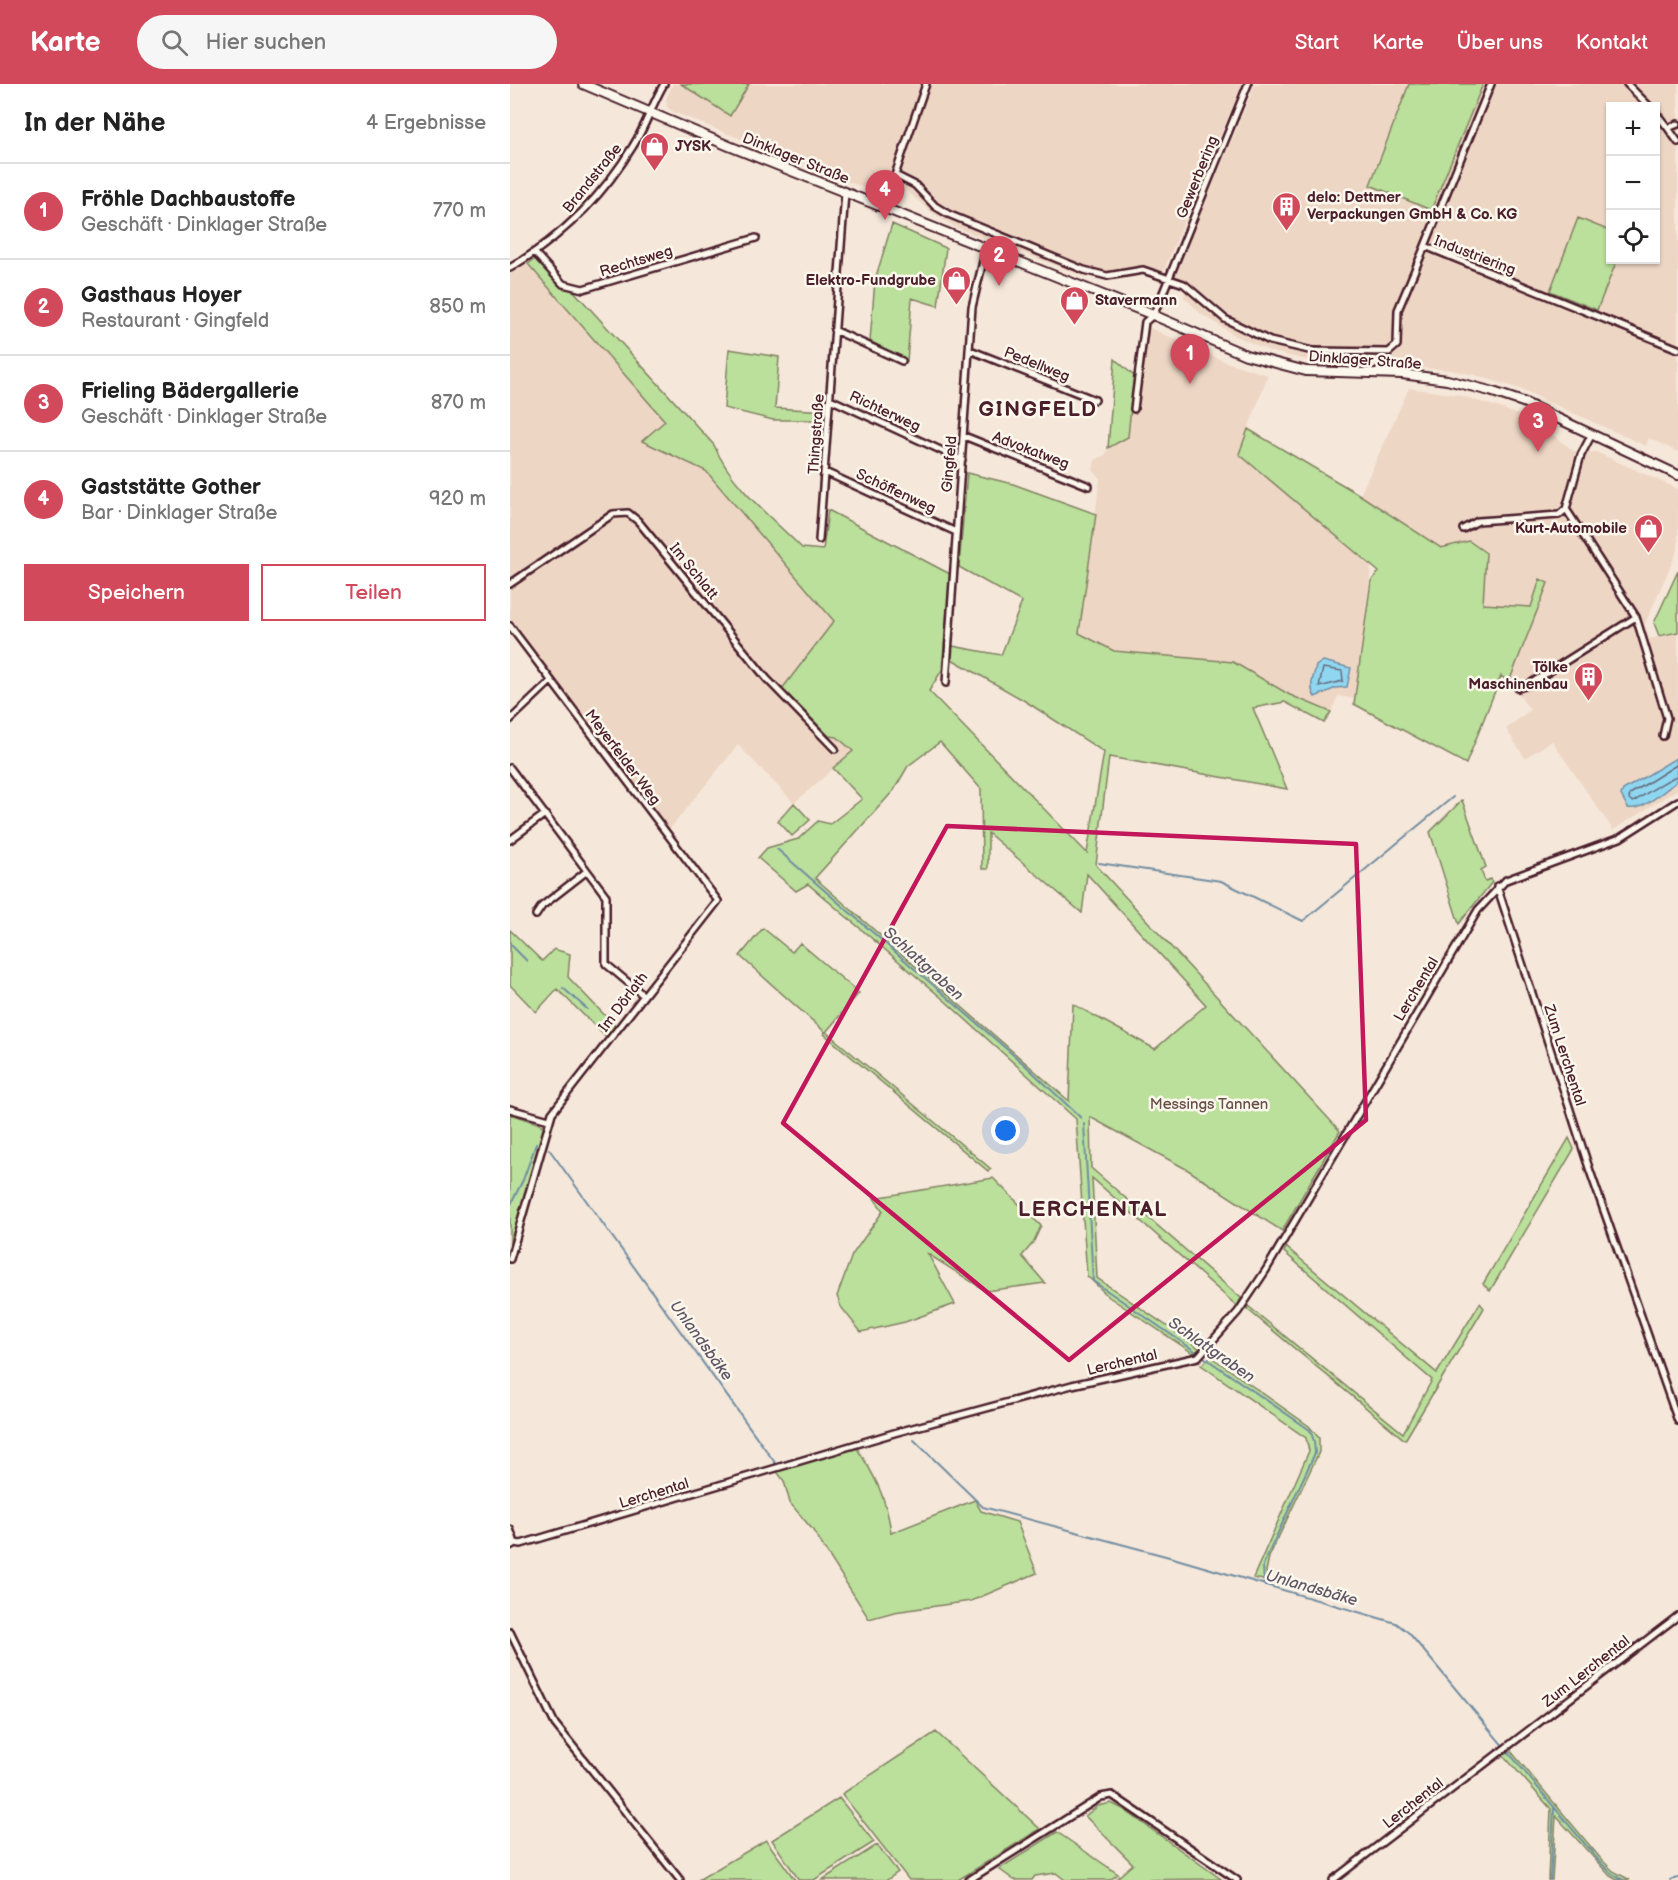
<!DOCTYPE html>
<html lang="de">
<head>
<meta charset="utf-8">
<style>
	body { margin:0; font-family:"Balsamiq Sans",sans-serif; background:#f6f6f6; color:#222 }
	.controls { position:absolute; right:18px; top:18px; display:grid; overflow:hidden; border-radius:0px; box-shadow:0 2px 4px #0004 }
	.controls button { width:54px; height:54px; display:grid; place-items:center; padding:0; border:0; border-bottom:2px solid #e0e0e0; background:#fff; color:#222; font:30px sans-serif }
	.you { position:absolute; left:496px; top:1047px; width:21px; height:21px; margin:-15px; border:4px solid #fff; border-radius:50%; background:#1a73e8; box-shadow:0 0 0 9px #1a73e833 }
	.badge { display:grid; place-items:center; width:39px; height:39px; border-radius:50%; background:#d1495b; color:#fff; font-size:20px; font-weight:700 }
	.pin { position:absolute; translate:-50% -50px; filter:drop-shadow(0 2px 3px #0008) }
	.pin::after { content:''; position:absolute; top:32px; width:21px; height:18px; background:inherit; clip-path:polygon(0 0,100% 0,50% 100%) }
	.list { margin:0; padding:0; list-style:none }
	h2 { display:flex; justify-content:space-between; align-items:center; height:78px; margin:0; padding:0 24px; font-size:26px }
	h2 small { font-size:20px; font-weight:400; color:#767676 }
	.list li { display:grid; grid-template-columns:39px 1fr auto; gap:18px; align-items:center; box-sizing:border-box; height:96px; padding:0 24px; border-top:2px solid #e0e0e0 }
	.list b { display:block; font-size:22px; white-space:nowrap }
	.list p { margin:0; font-size:20px; white-space:nowrap; color:#767676 }
	.list em { font-size:20px; font-style:normal; color:#767676 }
	.actions { display:flex; gap:12px; padding:18px 24px }
	.actions a { flex:1; padding:14px 0; border:2px solid #d1495b; border-radius:0px; text-align:center; font-size:21px; color:#d1495b }
	.actions .main { background:#d1495b; color:#fff }
	.icon { flex:none; width:33px; height:33px; fill:none; stroke:currentColor; stroke-width:2; stroke-linecap:round; stroke-linejoin:round }
	.map { position:relative; flex:none; width:1168px; height:1796px; overflow:hidden }
	header { display:flex; align-items:center; gap:36px; box-sizing:border-box; height:84px; padding:0 30px; background:#d1495b; color:#fff }
	header strong { font-size:28px }
	nav { display:flex; gap:33px; margin-inline-start:auto; font-size:21px }
	.search { width:420px; height:54px; background:#f6f6f6; display:flex; align-items:center; gap:15px; box-sizing:border-box; padding:0 21px; border-radius:33px; color:#767676; font-size:22px }
	main { display:flex }
	aside { flex:1; background:#fff }
	.map>svg:first-child { display:block }
	.built { fill:#eed6c4; fill-rule:evenodd }
	.green { fill:#bae09b; stroke:#828063; stroke-width:1.5; fill-rule:evenodd }
	.water { fill:#8fd7f1; stroke:#738da2; stroke-width:1.5 }
	.lines { fill:none; stroke-linecap:round; stroke-linejoin:round }
	.shore { stroke:#66697a; stroke-width:1.5 }
	.stream { stroke:#738da2; stroke-width:2 }
	.street-casing { stroke:#4a1f2b; stroke-width:10 }
	.secondary-casing { stroke:#4a1f2b; stroke-width:12 }
	.street { stroke:#fbf7ec; stroke-width:5 }
	.secondary { stroke:#fbf7ec; stroke-width:8 }
	.marked { fill:none; stroke:#c2185b; stroke-width:4.5; stroke-linejoin:round }
	.labels { text-anchor:middle; stroke-width:5; stroke-linejoin:round; paint-order:stroke }
	.poi-label { font-size:15px; font-weight:bold; fill:#4a1f2b; stroke:#fbf7ec; text-anchor:start }
	.street-label { font-size:15px; fill:#4a1f2b; stroke:#fbf7ec }
	.park-label { font-size:15px; fill:#664f47; stroke:#fbf7ec }
	.water-label { font-size:16px; font-style:italic; fill:#5f5666; stroke:#fbf7ec }
	.district-label { font-size:21px; font-weight:bold; letter-spacing:1.5px; fill:#4a1f2b; stroke:#fbf7ec }
</style>
</head>
<body>
<header>
<strong>Karte</strong>
<div class="search"><svg class="icon" aria-label="search" viewBox="0 0 24 24"><circle cx="10" cy="10" r="6"/><path d="M15 15l6 6"/></svg>Hier suchen</div>
<nav><a>Start</a><a>Karte</a><a>Über uns</a><a>Kontakt</a></nav>
</header>
<main>
<aside>
<h2>In der Nähe<small>4 Ergebnisse</small></h2>
<ul class="list">
<li><span class="badge">1</span><div><b>Fröhle Dachbaustoffe</b><p>Geschäft · Dinklager Straße</p></div><em>770 m</em></li>
<li><span class="badge">2</span><div><b>Gasthaus Hoyer</b><p>Restaurant · Gingfeld</p></div><em>850 m</em></li>
<li><span class="badge">3</span><div><b>Frieling Bädergallerie</b><p>Geschäft · Dinklager Straße</p></div><em>870 m</em></li>
<li><span class="badge">4</span><div><b>Gaststätte Gother</b><p>Bar · Dinklager Straße</p></div><em>920 m</em></li>
</ul>
<div class="actions"><a class="main">Speichern</a><a>Teilen</a></div>
</aside>
<div class="map">
<svg width="1168" height="1796" viewBox="0 0 1168 1796">
	<rect width="100%" height="100%" fill="#f5e8da"/>
	<filter id="ink" filterUnits="userSpaceOnUse"><feTurbulence type="fractalNoise" baseFrequency=".0167" numOctaves="2"/><feDisplacementMap in="SourceGraphic" scale="12" xChannelSelector="R" yChannelSelector="G"/><feConvolveMatrix kernelMatrix="1 2 1 2 8 2 1 2 1" color-interpolation-filters="sRGB"/></filter>
	<g filter="url(#ink)">
		<path class="built" d="M163 0H171L220 32 239 0H732L649 198 635 191 608 196 573 192 445 143 421 128 392 103H352L163 28 157 23 156 15Z
			M745 0H1168V368L1139 354 1136 362 1010 305 965 291 941 286 896 283 878 278 798 276 762 268 726 252 691 230 674 213 675 206 662 198ZM1100 22H1146V176H1100Z
			M17 179 155 337 132 357 196 387 324 537 327 653 343 668 284 719 228 661 159 746 0 535V190Z
			M640 244 716 278 758 291 729 370 861 481 852 574 845 615 828 612 821 628 780 611 723 578 604 567 569 548 590 395 583 386 585 376 595 371 598 364 618 353 624 292H629L637 247Z
			M899 304 949 311 996 326 1027 339 1064 367 1086 368 1168 405V465L1135 540 1139 555 1168 548V705L1103 746 1042 657 1015 674 996 645 1020 626 999 598 1038 499 1030 496 1021 523 973 520 959 458 931 464 850 411Z"/>
		<path class="green" d="M171 0H239L220 32Z
			M899 0H973L921 126 860 101Z
			M1068 134 1100 147V176H1107L1087 226 1040 207Z
			M382 140 436 164 428 222 402 214 397 277 360 257 365 196Z
			M31 171 204 361C221 402 261 433 292 464L313 466 318 426 440 490 432 586 419 607 577 769 594 668 515 617 440 574 442 562 491 571 512 518 449 483 457 389 503 400 586 430 569 549 604 567 723 578 780 611 821 628 814 639 775 618 743 624 777 705 599 673 586 781 830 1047 772 1147 678 1086 580 1033 581 1084 731 1214 727 1222 582 1094 587 1194 690 1265 683 1269 599 1213 577 1192 566 1035 434 916 298 800 286 807 248 774 257 764 288 755 308 737 320 740 352 715 323 684 343 667 327 653 319 652 272 605 324 537 196 387 132 357 155 337 18 180ZM430 658 471 705 472 785H478V749L572 829 577 790 696 921 645 965 563 920 559 1017 305 794 384 706 398 682Z
			M219 265 269 273 265 324 316 327 315 336H263L214 324Z
			M605 275 624 292 618 353 598 364Z
			M738 345 850 411 931 464 959 457 976 469 973 520 1021 523 1030 495 1038 499 999 598 991 592 956 680 844 620 861 497 869 488 729 370Z
			M1168 487V548L1149 552 1144 539Z
			M952 716 976 783 971 786 975 797 981 795 982 798 949 840 920 748Z
			M284 719 300 736 282 752 268 737Z
			M253 844 282 868 290 859 349 909 316 948 481 1085 478 1087 314 950 315 948 230 872Z
			M0 846 32 877 44 865 60 870 58 893 105 942 96 953 47 905 26 928 0 901Z
			M0 1030 30 1040 35 1045 0 1164Z
			M1059 1054 1064 1065 980 1207 973 1200Z
			M483 1094 531 1142 523 1159 512 1172 535 1199 476 1207 418 1170 445 1220 395 1238 351 1248 331 1223 327 1212 342 1171 373 1127 364 1114Z
			M776 1163 927 1289 970 1219 974 1224 895 1356 737 1225 738 1222 893 1349 922 1296 774 1168Z
			M701 1273 799 1342 809 1354V1368L759 1473 756 1487 758 1497 743 1494 799 1367 796 1354 691 1281Z
			M345 1361C364 1390 377 1414 381 1449L465 1416 471 1427 507 1438 527 1489 461 1517 384 1528 359 1535 302 1445 280 1419 274 1397 265 1385Z
			M426 1648 530 1745 448 1796H399L332 1710Z
			M1000 1666 1091 1775 1103 1787 1120 1796H1107L1100 1792 1046 1732 1042 1796H1038L1041 1725 993 1671Z
			M329 1714 364 1758 304 1796H289L262 1756Z
			M601 1719 613 1725 711 1795 605 1796 623 1780 575 1732 588 1722Z
			M547 1748 608 1790 600 1796H555L546 1789 525 1792 522 1796H504L489 1785Z
			M256 1756 285 1796H188Z
			M367 1761 388 1788 377 1796H312Z"/>
		<path class="water" d="M813 577 841 584 837 603 826 604 805 613C798 602 804 593 806 582Z
			M1166 674 1168 694 1166 698C1154 707 1133 727 1118 724L1111 711 1113 706Z"/>
		<g class="lines">
			<path class="shore" d="M813 584 832 587 833 597 809 603Z
				M1168 680 1120 710 1119 715 1123 718C1134 712 1159 693 1168 692"/>
			<path class="stream" d="M267 765 516 982 571 1034
				M589 779 711 797 793 837 943 713
				M0 860 17 877
				M53 904 77 925
				M574 1040 583 1197 800 1346 804 1357 805 1369 753 1481 754 1501
				M39 1065 266 1380 363 1352
				M0 1122 13 1096 26 1060
				M372 1349 394 1343
				M404 1356 473 1423 663 1474 886 1539 899 1549 1089 1777 1102 1790 1113 1796
				M1040 1796 1044 1724
				M1160 1796 1168 1794"/>
			<defs>
				<path id="street" d="M416 0 385 91 405 101 425 122 438 130 574 186 597 192 633 186 674 200 715 235 760 257 803 267 879 268 887 261 888 226 915 162 1168 265
					M1117 0 1139 22
					M1146 29 1158 44 1168 40
					M1158 44 1168 58
					M369 123 385 91
					M915 162 981 0
					M24 168 53 200 73 205 246 154
					M0 184C50 154 93 112 123 62 136 42 142 20 154 0
					M324 246 392 277
					M460 266 585 316
					M320 315 452 376
					M624 325 635 238 643 231 648 221 738 0
					M454 352 579 402
					M315 388 446 448
					M1056 425 1126 533 1157 634 1153 652
					M953 445 968 437 1049 431 1056 425 1071 371 1082 350
					M309 456 335 109
					M0 500 103 430 118 429 128 437 257 595 325 665
					M0 542 208 817 42 1029 0 1175
					M436 599 462 223 476 165
					M1008 604 1018 601 1126 533
					M0 636 41 597
					M0 684 96 812V880L133 911
					M0 756 35 730
					M987 802 1080 1087 1168 1337
					M26 831 32 822 77 787
					M0 1025 39 1036
					M0 1445 5 1459 0 1462
					M5 1459 11 1460 384 1349 562 1301 688 1273 728 1228 756 1186 968 826 996 796 1110 754 1168 717
					M0 1548 45 1640 170 1796
					M459 1796 591 1713 602 1711 727 1796
					M823 1796 1168 1532"/>
				<path id="secondary" d="M73 0 219 62 643 231 736 271 796 287 892 290 937 296 980 307 1013 318 1168 391"/>
			</defs>
			<use href="#street" class="street-casing"/>
			<use href="#secondary" class="secondary-casing"/>
			<use href="#street" class="street"/>
			<use href="#secondary" class="secondary"/>
		</g>
	</g>
	<path class="marked" d="M437 742 846 760 856 1036 559 1276 273 1039Z"/>
	<defs>
		<symbol id="shop-pin" viewBox="-11 -11 22 30"><path d="M0 17L-7.5 6A9.5 9.5 0 1 1 7.5 6Z" fill="#d1495b" stroke="#fbf7ec"/><path d="M-5-2.5h2.3a2.7 3.5 0 0 1 5.4 0H5L5.5 6h-11ZM-1.5-2.5h3a1.5 2.3 0 0 0-3 0Z" fill="#fff"/></symbol>
		<symbol id="building-pin" viewBox="-11 -11 22 30"><path d="M0 17L-7.5 6A9.5 9.5 0 1 1 7.5 6Z" fill="#d1495b" stroke="#fbf7ec"/><path d="M-4-6H4V6H1V3H-1V6H-4ZM-2.5-4.3h1.7v1.8h-1.7ZM.8-4.3h1.7v1.8H.8ZM-2.5-1h1.7V.8h-1.7ZM.8-1h1.7V.8H.8Z" fill="#fff"/></symbol>
	</defs>
	<g fill-rule="evenodd">
		<use href="#shop-pin" x="128" y="46" width="33" height="45"/>
		<use href="#building-pin" x="760" y="106" width="33" height="45"/>
		<use href="#shop-pin" x="430" y="180" width="33" height="45"/>
		<use href="#shop-pin" x="548" y="200" width="33" height="45"/>
		<use href="#shop-pin" x="1122" y="428" width="33" height="45"/>
		<use href="#building-pin" x="1062" y="576" width="33" height="45"/>
	</g>
	<g class="labels">
		<g class="poi-label">
			<text x="165" y="67">JYSK</text>
			<text x="797" y="118">delo: Dettmer<tspan x="797" dy="17">Verpackungen GmbH &amp; Co. KG</tspan></text>
			<text x="426" y="201" text-anchor="end">Elektro-Fundgrube</text>
			<text x="585" y="221">Stavermann</text>
			<text x="1117" y="449" text-anchor="end">Kurt-Automobile</text>
			<text x="1058" y="588" text-anchor="end">Tölke<tspan x="1058" dy="17">Maschinenbau</tspan></text>
		</g>
		<g class="street-label">
			<text transform="translate(286 74) rotate(22)" y="5">Dinklager Straße</text>
			<text transform="translate(687 93) rotate(-68)" y="5">Gewerbering</text>
			<text transform="translate(82 94) rotate(-51)" y="5">Brandstraße</text>
			<text transform="translate(965 171) rotate(21)" y="5">Industriering</text>
			<text transform="translate(126 177) rotate(-17)" y="5">Rechtsweg</text>
			<text transform="translate(855 276) rotate(4)" y="5">Dinklager Straße</text>
			<text transform="translate(527 280) rotate(22)" y="5">Pedellweg</text>
			<text transform="translate(375 327) rotate(25)" y="5">Richterweg</text>
			<text transform="translate(306 350) rotate(-86)" y="5">Thingstraße</text>
			<text transform="translate(521 366) rotate(21)" y="5">Advokatweg</text>
			<text transform="translate(439 380) rotate(-85)" y="5">Gingfeld</text>
			<text transform="translate(386 407) rotate(25)" y="5">Schöffenweg</text>
			<text transform="translate(184 487) rotate(51)" y="5">Im Schlatt</text>
			<text transform="translate(113 673) rotate(53)" y="5">Meyerfelder Weg</text>
			<text transform="translate(906 905) rotate(-59)" y="5">Lerchental</text>
			<text transform="translate(113 918) rotate(-53)" y="5">Im Dörlath</text>
			<text transform="translate(1055 971) rotate(72)" y="5">Zum Lerchental</text>
			<text transform="translate(612 1278) rotate(-13)" y="5">Lerchental</text>
			<text transform="translate(144 1409) rotate(-17)" y="5">Lerchental</text>
			<text transform="translate(1076 1587) rotate(-38)" y="5">Zum Lerchental</text>
			<text transform="translate(903 1719) rotate(-38)" y="5">Lerchental</text>
		</g>
		<g class="park-label">
			<text x="699" y="1025">Messings Tannen</text>
		</g>
		<g class="water-label">
			<text transform="translate(414 879) rotate(42)" y="6">Schlattgraben</text>
			<text transform="translate(192 1256) rotate(54)" y="6">Unlandsbäke</text>
			<text transform="translate(702 1265) rotate(35)" y="6">Schlattgraben</text>
			<text transform="translate(802 1503) rotate(16)" y="6">Unlandsbäke</text>
		</g>
		<g class="district-label">
			<text x="528" y="332">GINGFELD</text>
			<text x="583" y="1132">LERCHENTAL</text>
		</g>
	</g>
</svg>
<div class="controls">
<button>+</button>
<button>−</button>
<button><svg class="icon" aria-label="locate" viewBox="0 0 24 24"><circle cx="12" cy="12" r="6"/><path d="M12 2v4M12 18v4M2 12h4M18 12h4"/></svg></button>
</div>
<div class="you"></div>
<div class="pin badge" style="left:680px;top:300px">1</div>
<div class="pin badge" style="left:489px;top:202px">2</div>
<div class="pin badge" style="left:1028px;top:368px">3</div>
<div class="pin badge" style="left:375px;top:136px">4</div>
</div>
</main>
</body>
</html>
